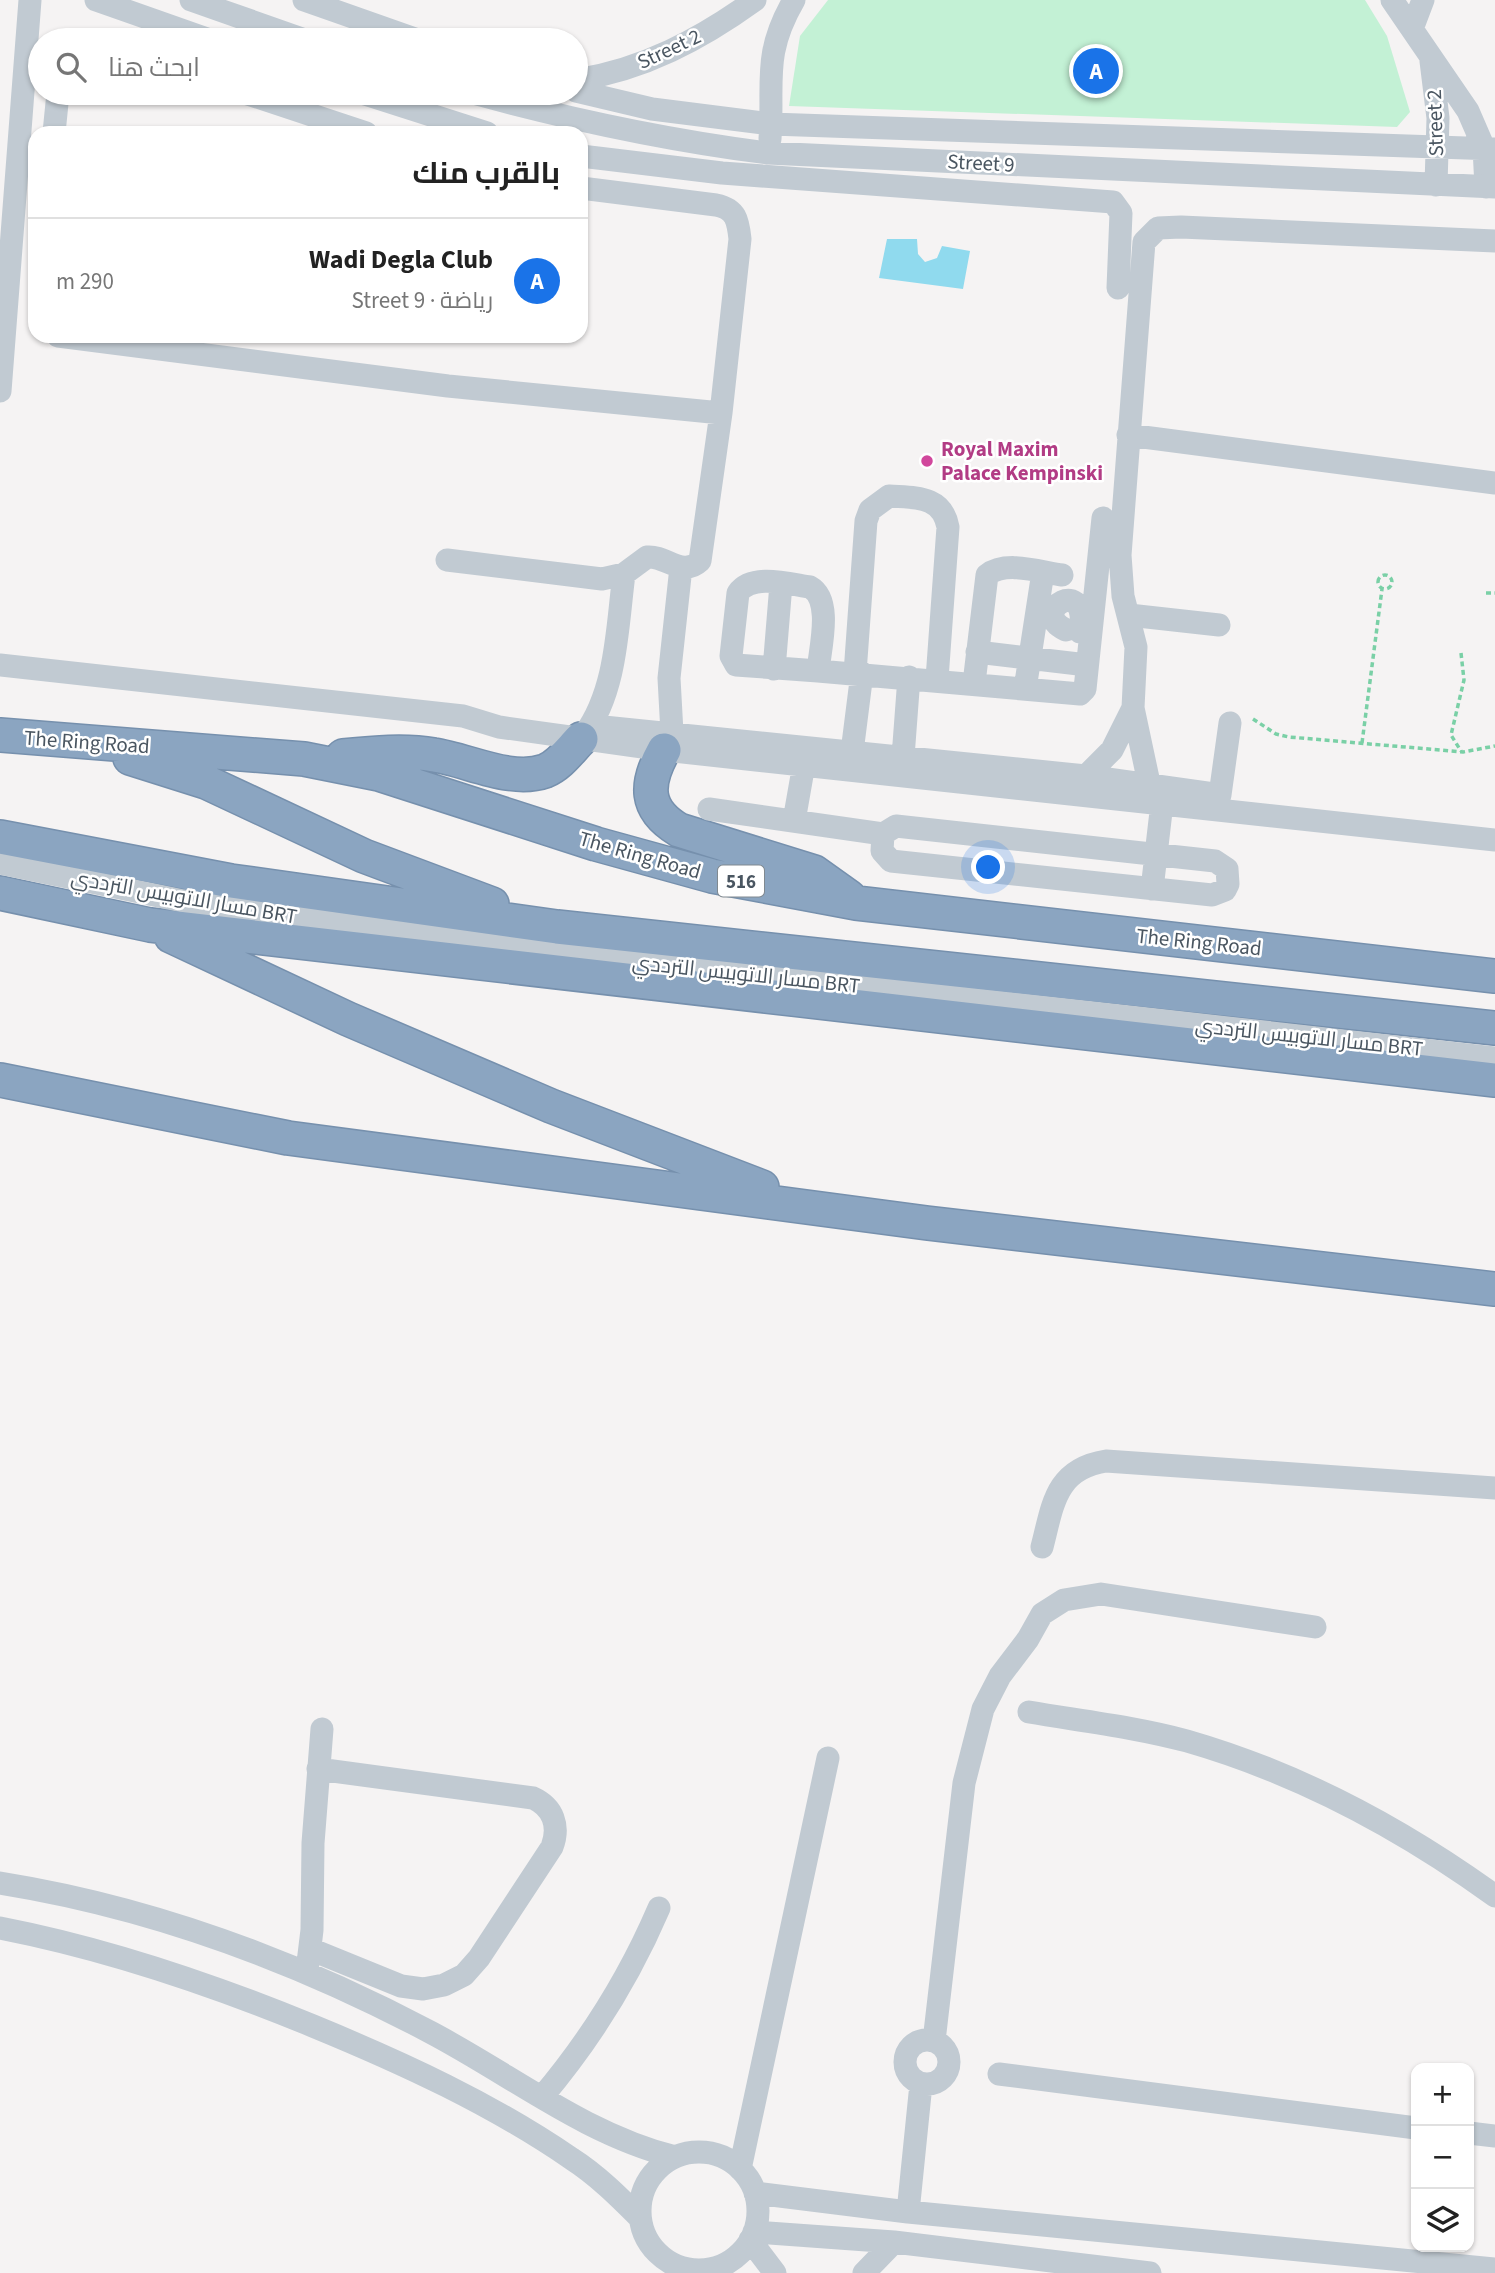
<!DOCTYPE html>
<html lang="ar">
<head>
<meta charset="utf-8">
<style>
	body { margin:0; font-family:"Source Sans 3",Cairo,sans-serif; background:#f6f6f6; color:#222; direction:rtl }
	.controls { position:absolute; right:21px; bottom:21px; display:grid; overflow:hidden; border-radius:14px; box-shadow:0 2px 5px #0004 }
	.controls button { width:63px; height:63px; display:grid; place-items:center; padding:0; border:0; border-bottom:2px solid #e0e0e0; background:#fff; color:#222; font:35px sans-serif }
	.you { position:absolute; left:989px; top:868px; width:24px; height:24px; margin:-18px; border:5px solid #fff; border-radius:50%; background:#1a73e8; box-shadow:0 0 0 10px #1a73e833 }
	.badge { display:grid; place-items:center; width:46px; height:46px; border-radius:50%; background:#1a73e8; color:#fff; font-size:23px; font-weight:700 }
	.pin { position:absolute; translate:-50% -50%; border:4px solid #fff; box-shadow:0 2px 7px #0006 }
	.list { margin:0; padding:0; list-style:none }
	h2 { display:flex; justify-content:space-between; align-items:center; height:91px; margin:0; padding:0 28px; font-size:30px }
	h2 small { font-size:23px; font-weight:400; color:#767676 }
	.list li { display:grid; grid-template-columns:46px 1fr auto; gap:21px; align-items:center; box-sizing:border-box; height:126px; padding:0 28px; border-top:2px solid #e0e0e0 }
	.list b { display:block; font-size:26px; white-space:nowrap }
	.list p { margin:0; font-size:23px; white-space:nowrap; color:#767676 }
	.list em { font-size:23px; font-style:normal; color:#767676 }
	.icon { flex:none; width:38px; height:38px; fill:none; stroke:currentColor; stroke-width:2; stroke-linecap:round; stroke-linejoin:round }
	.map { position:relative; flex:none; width:1495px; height:2273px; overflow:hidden; direction:ltr }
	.search { position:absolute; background:#fff; box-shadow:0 2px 5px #0004; left:28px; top:28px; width:560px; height:77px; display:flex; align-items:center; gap:18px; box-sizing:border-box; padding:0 24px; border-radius:38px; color:#767676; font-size:26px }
	.panel { position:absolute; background:#fff; box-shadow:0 2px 5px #0004; left:28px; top:126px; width:560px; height:217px; border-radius:21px; direction:rtl }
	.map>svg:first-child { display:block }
	.green { fill:#c3f1d5 }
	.water { fill:#90daee }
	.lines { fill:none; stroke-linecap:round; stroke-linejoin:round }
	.highway-casing { stroke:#7690ad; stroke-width:36 }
	.path { stroke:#7ad0a6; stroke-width:3.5; stroke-dasharray:5 3.5; stroke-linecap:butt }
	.minor { stroke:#c1cad2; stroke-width:23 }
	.highway { stroke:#8ba5c1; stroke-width:33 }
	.hotel-dot { fill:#d1479c; stroke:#fff; stroke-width:2.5 }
	.labels { text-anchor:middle; stroke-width:5; stroke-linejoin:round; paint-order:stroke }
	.shield { fill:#fff; stroke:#808990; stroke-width:2 }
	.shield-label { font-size:19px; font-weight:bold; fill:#4a5661 }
	.street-label { font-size:21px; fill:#4a5661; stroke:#fff }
	.hotel-label { font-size:21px; font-weight:bold; fill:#b23c85; stroke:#fff; text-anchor:start }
</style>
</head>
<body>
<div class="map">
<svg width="1495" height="2273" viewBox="0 0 1495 2273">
	<rect width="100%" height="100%" fill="#f5f3f3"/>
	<path class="green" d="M828 0H1365L1387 36 1410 112 1397 127 789 106 800 36Z"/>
	<path class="water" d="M887 239H917L918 254 925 262 937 258 942 246 970 251 963 289 879 278Z"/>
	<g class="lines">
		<defs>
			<path id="highway" d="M0 735 304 759 379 774 596 844 712 876 856 903 1495 976
				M664 750C645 784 644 809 679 830L814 872 849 897
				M343 756C373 753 405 750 434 755 468 760 511 783 545 771 560 765 570 750 581 739
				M130 758 206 782 364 856 492 904
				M0 837 231 881 557 927 1495 1028
				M0 893 150 925 1495 1080
				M171 936 348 1019 551 1106 762 1187
				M0 1080 288 1138 927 1223 1495 1289"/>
		</defs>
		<use href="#highway" class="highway-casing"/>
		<path class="path" d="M1378 582a7 7 0 1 1 14 0a7 7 0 1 1-14 0Z
			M1486 593H1495
			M1461 653 1464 680 1451 735 1461 751
			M1253 719 1276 734 1289 737 1463 752 1495 746
			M1362 743 1382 589"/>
		<path class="minor" d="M96 0 210 40
			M191 0 305 40
			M304 0 418 40
			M1392 0 1468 111 1484 148 1486 187
			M1412 29 1423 0
			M83 40H88
			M1431 61 1438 118 1436 185
			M576 80C643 70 701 39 755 0
			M576 91 652 109 771 124 1495 149
			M245 93 366 133
			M362 93 487 133
			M473 93C572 120 666 140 768 153L1495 187
			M54 133 58 93
			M770 139C774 82 762 55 794 0
			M581 156 722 173 1113 202 1121 213 1118 288
			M58 336 448 386 721 413
			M0 391 30 0
			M1128 435 1495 483
			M447 560 602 579 624 574 647 557C666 555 682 578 700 561L721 413 740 239C738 220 736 209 716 205L581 188
			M1129 615 1219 625
			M1066 630C1026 611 1091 573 1080 632
			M977 652 1087 665
			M0 665 463 716 499 727 664 750 1495 840
			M774 669 781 584
			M818 671 736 665 731 656 738 593C752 573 789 584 810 587 833 600 820 648 818 671L1080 694 1085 689 1103 518
			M855 673 866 521 870 510 889 496C915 498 942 495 948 527L937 679
			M974 683 987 575C1006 560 1040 572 1062 575
			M1025 689 1043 572
			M594 726 1086 776 1214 794
			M584 735C617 690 617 628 624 574
			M668 745 672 733 669 678 681 567
			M852 752 862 673
			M903 757 909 677
			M1084 783 1086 776 1112 750 1133 708
			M1149 783 1133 708 1136 647 1123 596 1120 555 1144 242 1158 228 1181 227 1495 241
			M1220 795 1230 723
			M709 809 883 834
			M794 821 804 764
			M896 826 1215 861 1227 869 1228 884 1225 890 1212 895 891 861 882 851 883 834Z
			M0 863 183 901 507 947 1495 1058
			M1152 889 1162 803
			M1042 1547C1053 1505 1055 1469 1106 1461L1495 1488
			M1029 1712C1082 1721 1135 1727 1187 1741 1298 1773 1401 1828 1495 1896
			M0 1883C150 1907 296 1961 430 2032 512 2075 584 2134 675 2157
			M0 1928C108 1949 211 1984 313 2026 403 2063 492 2104 572 2159 597 2175 619 2197 640 2218
			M310 1949 401 1986 423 1989 444 1985 464 1975 479 1958 552 1847C560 1826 553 1807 533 1798L318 1769
			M308 1963 312 1930 313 1843 322 1729
			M905 2062a22 22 0 1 1 44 0a22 22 0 1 1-44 0Z
			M934 2041 964 1783 983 1709 1000 1676 1028 1639 1042 1614 1064 1600 1101 1594 1315 1627
			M999 2074 1416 2128
			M542 2097C591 2039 629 1978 659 1908
			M1469 2133 1495 2136
			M640 2211a59 59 0 1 1 118 0a59 59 0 1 1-118 0Z
			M740 2169 828 1758
			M755 2193 908 2212 1495 2269
			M908 2212 921 2084
			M754 2232 894 2242 1150 2273
			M750 2240 775 2273
			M864 2273 894 2242"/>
		<use href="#highway" class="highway"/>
	</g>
	<circle class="hotel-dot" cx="927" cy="461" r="7"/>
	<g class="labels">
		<rect class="shield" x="718" y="865.5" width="46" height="31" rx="5"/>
		<g class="shield-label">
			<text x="741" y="888">516</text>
		</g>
		<g class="street-label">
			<text transform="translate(669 49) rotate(-25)" y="7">Street 2</text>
			<text transform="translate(1435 123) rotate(-92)" y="7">Street 2</text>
			<text transform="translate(981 163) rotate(3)" y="7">Street 9</text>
			<text transform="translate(87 742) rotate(4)" y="7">The Ring Road</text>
			<text transform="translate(640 855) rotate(16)" y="7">The Ring Road</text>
			<text transform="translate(184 897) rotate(10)" y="7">مسار الاتوبيس الترددي BRT</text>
			<text transform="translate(1199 942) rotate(6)" y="7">The Ring Road</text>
			<text transform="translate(746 974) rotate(6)" y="7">مسار الاتوبيس الترددي BRT</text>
			<text transform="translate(1309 1037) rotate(6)" y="7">مسار الاتوبيس الترددي BRT</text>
		</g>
		<g class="hotel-label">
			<text x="941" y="456">Royal Maxim<tspan x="941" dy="24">Palace Kempinski</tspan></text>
		</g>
	</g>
</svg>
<div class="controls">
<button>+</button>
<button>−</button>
<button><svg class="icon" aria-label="layers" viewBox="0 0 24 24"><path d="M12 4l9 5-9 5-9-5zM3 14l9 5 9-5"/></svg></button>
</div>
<div class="you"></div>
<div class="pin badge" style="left:1096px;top:71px">A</div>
<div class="search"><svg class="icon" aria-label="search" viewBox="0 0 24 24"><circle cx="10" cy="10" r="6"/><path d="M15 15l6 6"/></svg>ابحث هنا</div>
<section class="panel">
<h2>بالقرب منك<small></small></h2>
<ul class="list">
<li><span class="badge">A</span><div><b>Wadi Degla Club</b><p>رياضة · Street 9</p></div><em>290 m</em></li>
</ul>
</section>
</div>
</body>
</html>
